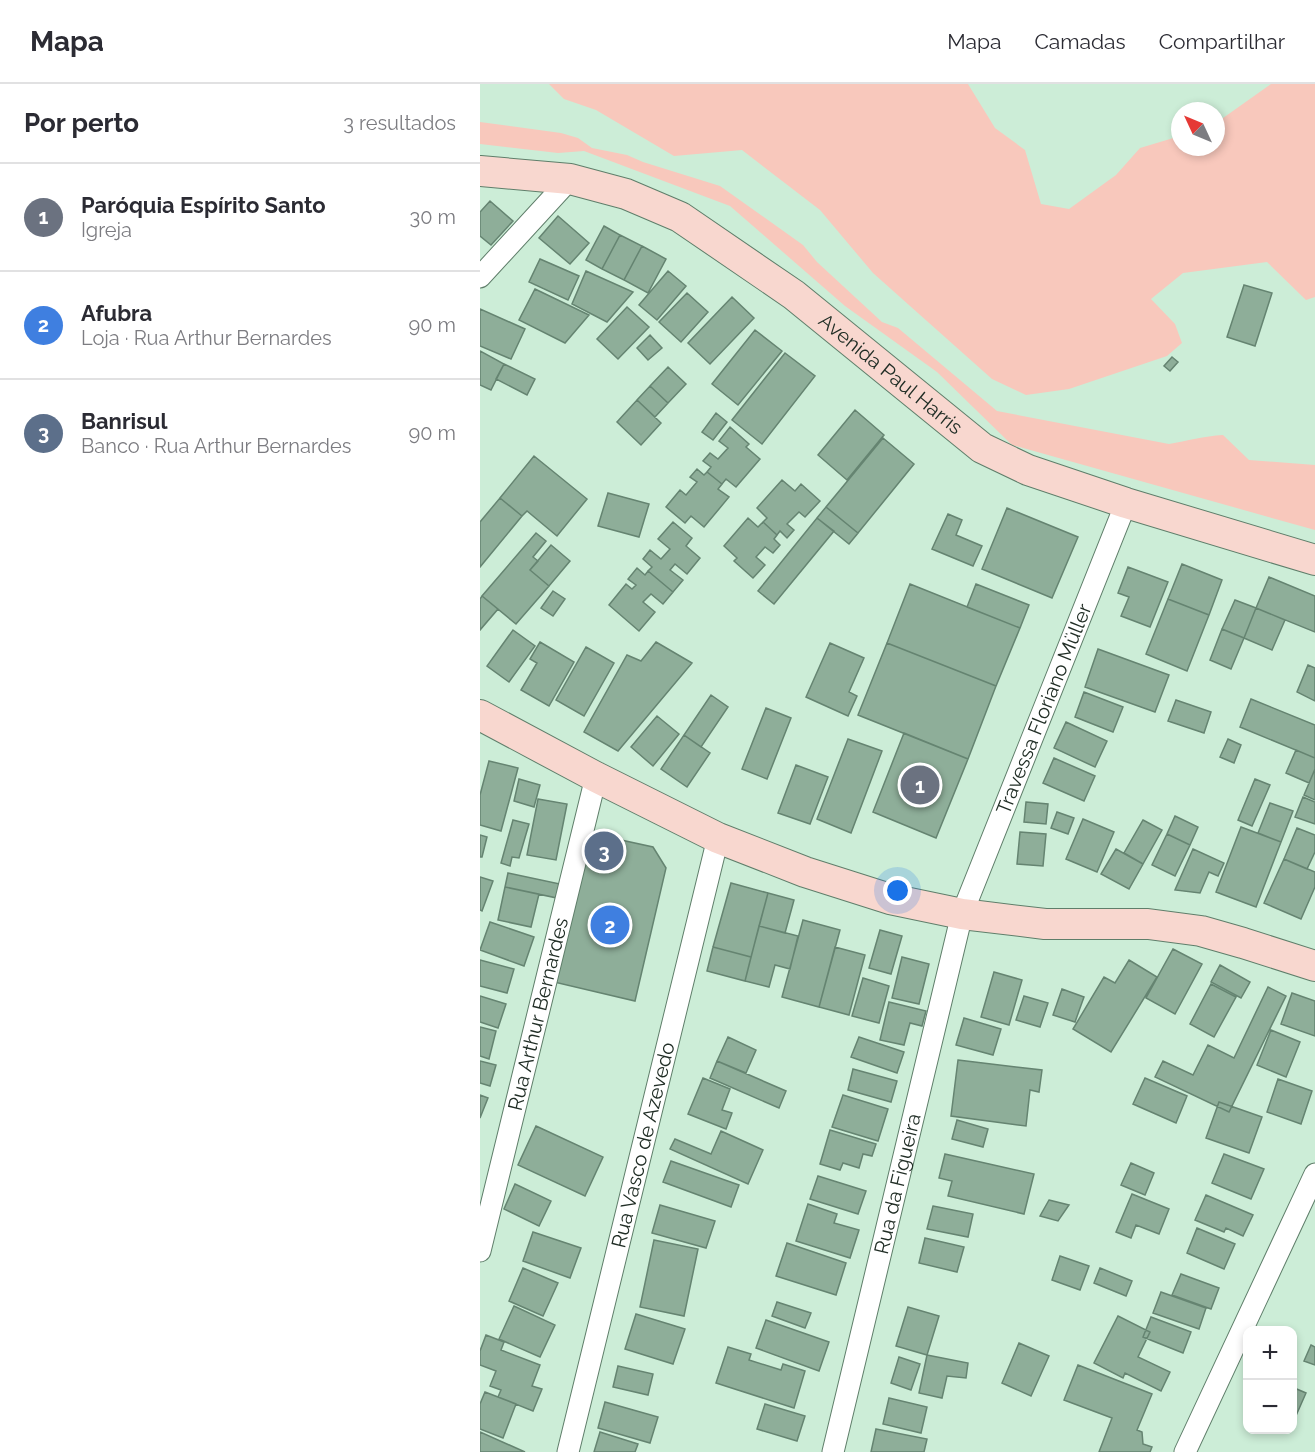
<!DOCTYPE html>
<html lang="pt">
<head>
<meta charset="utf-8">
<style>
	body { margin:0; font-family:Raleway,sans-serif; background:#f2f2f3; color:#2b2b33 }
	.controls { position:absolute; right:18px; bottom:18px; display:grid; overflow:hidden; border-radius:12px; box-shadow:0 3px 9px #0003 }
	.controls button { width:54px; height:54px; display:grid; place-items:center; padding:0; border:0; border-bottom:2px solid #e1e1e2; background:#fff; color:#2b2b33; font:30px sans-serif }
	.compass { position:absolute; left:691px; top:18px; width:54px; height:54px; border-radius:50%; background:#fff; box-shadow:0 3px 9px #0003; rotate:314deg }
	.you { position:absolute; left:418px; top:807px; width:21px; height:21px; margin:-15px; border:4px solid #fff; border-radius:50%; background:#1a73e8; box-shadow:0 0 0 9px #1a73e833 }
	.badge { display:grid; place-items:center; width:39px; height:39px; border-radius:50%; background:#111827; color:#fff; font-size:20px; font-weight:700 }
	.pin { position:absolute; translate:-50% -50%; border:3px solid #fff; box-shadow:0 2px 6px #0006 }
	.list { margin:0; padding:0; list-style:none }
	h2 { display:flex; justify-content:space-between; align-items:center; height:78px; margin:0; padding:0 24px; font-size:26px }
	h2 small { font-size:20px; font-weight:400; color:#7c7c81 }
	.list li { display:grid; grid-template-columns:39px 1fr auto; gap:18px; align-items:center; box-sizing:border-box; height:108px; padding:0 24px; border-top:2px solid #e1e1e2 }
	.list b { display:block; font-size:22px; white-space:nowrap }
	.list p { margin:0; font-size:20px; white-space:nowrap; color:#7c7c81 }
	.list em { font-size:20px; font-style:normal; color:#7c7c81 }
	.map { position:relative; flex:none; width:835px; height:1368px; overflow:hidden }
	header { display:flex; align-items:center; gap:36px; box-sizing:border-box; height:84px; padding:0 30px; background:#fff; border-bottom:2px solid #e1e1e2 }
	header strong { font-size:28px }
	nav { display:flex; gap:33px; margin-inline-start:auto; font-size:21px }
	main { display:flex }
	aside { flex:1; background:#fff }
	.map>svg:first-child { display:block }
	.green { fill:#f8c8bc }
	.building { fill:#8eae99; stroke:#658471; stroke-width:1.5 }
	.lines { fill:none; stroke-linecap:round; stroke-linejoin:round }
	.street-casing { stroke:#5f7e6a; stroke-width:23 }
	.secondary-casing { stroke:#5f7e6a; stroke-width:32 }
	.street { stroke:#fff; stroke-width:21 }
	.secondary { stroke:#f8d7cf; stroke-width:30 }
	.labels { text-anchor:middle; stroke-width:6; stroke-linejoin:round; paint-order:stroke }
	.street-label { font-size:20px; fill:#212e26; stroke:#d9fbe4 }
</style>
</head>
<body>
<header>
<strong>Mapa</strong>
<nav><a>Mapa</a><a>Camadas</a><a>Compartilhar</a></nav>
</header>
<main>
<aside>
<h2>Por perto<small>3 resultados</small></h2>
<ul class="list">
<li><span class="badge" style="background:#6b7280">1</span><div><b>Paróquia Espírito Santo</b><p>Igreja</p></div><em>30 m</em></li>
<li><span class="badge" style="background:#3f7fe0">2</span><div><b>Afubra</b><p>Loja · Rua Arthur Bernardes</p></div><em>90 m</em></li>
<li><span class="badge" style="background:#5c6f8a">3</span><div><b>Banrisul</b><p>Banco · Rua Arthur Bernardes</p></div><em>90 m</em></li>
</ul>
</aside>
<div class="map">
<svg width="835" height="1368" viewBox="0 0 835 1368">
	<rect width="100%" height="100%" fill="#ccedd7"/>
	<path class="green" d="M69 0H488L515 44 545 66 561 120 589 125 636 91 660 64 700 52V63H736V39L791 0H835V213L826 216 787 178 703 189 671 215 695 240 702 259 687 272 589 305 546 311 512 295 393 189 340 126 262 66 194 72 116 26 84 15Z
		M0 38 81 49 98 54 112 64 147 71 163 78 240 102 323 161 337 178 402 238 418 244 517 327 689 360C707 357 724 352 743 351L769 376 835 381V446L532 361 457 288 365 222 250 122 104 67 78 69 0 60Z"/>
	<path class="building" d="M10 117 33 137 11 161 0 152V128Z
		M78 132 109 159 90 180 59 154Z
		M124 142 140 151 122 185 106 176Z
		M140 151 162 162 144 196 122 185Z
		M162 162 186 175 168 209 144 196Z
		M60 175 99 192 88 216 49 198Z
		M106 187 153 208 127 238 92 220Z
		M188 187 206 202 177 236 159 221Z
		M764 201 792 209 775 262 747 253Z
		M55 205 109 231 85 259 39 236Z
		M207 209 228 228 201 258 179 238Z
		M252 213 274 234 230 280 208 259Z
		M147 223 169 243 138 275 117 255Z
		M0 225 45 245 31 275 0 262Z
		M275 246 302 267 258 321 232 300Z
		M170 251 182 264 168 276 157 264Z
		M0 267 24 280 11 306 0 301Z
		M305 269 335 292 282 360 252 336Z
		M692 273 698 278 690 287 684 282Z
		M24 280 55 295 47 311 16 295Z
		M188 283 206 300 188 319 170 302Z
		M170 302 188 319 175 333 157 316Z
		M157 316 181 339 161 361 137 338Z
		M375 326 404 351 367 396 338 371Z
		M236 329 247 338 233 356 222 348Z
		M250 343 269 360 266 363 280 375 256 403 246 395 242 400 227 388 231 383 223 377 230 369 238 375 248 364 239 357Z
		M403 354 434 380 378 449 346 423Z
		M54 372 107 415 77 452 47 427 42 432 20 414Z
		M217 385 224 391 227 388 242 400 238 405 249 413 224 443 211 432 205 439 186 423 200 406 206 411 217 398 210 393Z
		M302 396 315 407 321 400 340 417 325 433 319 428 307 440 314 446 307 454 300 447 297 451 283 438 287 434 277 424Z
		M128 409 169 420 159 453 118 442Z
		M20 414 42 432 0 483V438Z
		M346 423 378 449 369 460 337 434Z
		M527 424 598 453 572 514 502 485Z
		M468 430 482 436 476 451 502 462 493 482 452 465Z
		M268 434 278 443 283 438 297 451 294 455 300 461 293 469 285 463 276 473 285 481 273 494 254 477 257 474 244 462Z
		M337 434 354 447 294 520 278 507Z
		M193 438 212 454 206 462 220 474 207 490 195 480 190 486 203 496 193 508 168 487 172 483 163 475 170 466 181 475 190 465 178 455Z
		M56 449 66 457 53 473 58 477 50 486 69 502 36 540 2 512Z
		M71 461 90 477 69 502 50 486Z
		M702 480 742 496 729 531 688 515Z
		M648 483 688 498 670 543 641 532 649 513 638 509Z
		M157 484 165 491 168 487 193 508 183 520 171 510 163 518 175 528 159 547 129 521 146 500 152 505 156 501 148 495Z
		M789 493 835 512V548L776 524Z
		M430 500 540 544 516 602 407 559Z
		M496 500 549 521 540 544 487 523Z
		M73 507 85 515 73 532 61 524Z
		M2 512 18 525 0 546V515Z
		M688 515 729 531 707 587 666 570Z
		M755 516 776 524 764 554 742 545Z
		M776 524 805 536 792 566 764 554Z
		M742 545 764 554 751 585 730 576Z
		M33 546 55 562 29 598 7 582Z
		M60 558 94 578 69 622 41 606 57 579 50 575Z
		M176 558 212 579 138 667 104 648 147 571 161 577Z
		M350 559 384 574 369 608 377 612 368 632 326 613Z
		M407 559 516 602 488 675 378 631Z
		M106 563 134 579 104 632 76 616Z
		M618 565 689 591 675 628 605 603Z
		M828 581 835 584V617L817 608Z
		M604 608 643 623 633 648 595 633Z
		M231 611 248 623 221 663 204 651Z
		M771 615 835 641V674L760 643Z
		M696 616 731 628 724 649 688 637Z
		M286 624 311 634 287 695 262 685Z
		M177 632 199 650 173 682 151 663Z
		M586 638 627 657 615 683 574 664Z
		M424 649 488 675 456 754 393 728Z
		M204 651 230 669 207 703 181 685Z
		M368 655 402 667 371 749 337 735Z
		M748 655 761 661 754 679 740 673Z
		M816 666 835 674V685L829 699 806 689Z
		M574 674 615 692 604 717 563 699Z
		M9 677 38 684 21 747 0 741V711Z
		M316 681 348 693 330 740 298 729Z
		M835 685V716L824 711Z
		M39 695 60 701 54 723 34 717Z
		M775 695 790 701 772 742 758 736Z
		M823 713 835 718V740L815 733Z
		M58 715 87 720 76 776 47 771Z
		M546 718 568 720 566 740 544 738Z
		M790 719 813 727 801 758 778 749Z
		M577 728 594 734 588 750 571 744Z
		M695 732 718 743 710 761 687 750Z
		M603 735 634 748 617 788 586 775Z
		M33 736 49 740 39 774 32 773 30 782 21 779Z
		M663 736 682 746 663 780 644 769Z
		M761 743 801 758 776 823 736 808Z
		M817 744 835 751V768L827 785 804 775Z
		M540 748 566 750 563 782 537 780Z
		M109 749 173 763 186 784 155 917 74 898Z
		M687 750 710 761 695 792 672 781Z
		M0 751 7 753 2 773H0Z
		M636 765 663 780 649 805 621 790Z
		M713 765 744 779 738 792 729 788 720 809 695 806Z
		M804 775 835 788V803L821 835 784 819Z
		M28 789 80 800 77 814 25 803Z
		M0 793 13 797 2 827 0 826Z
		M251 799 288 809 271 873 233 863Z
		M25 803 59 810 51 843 18 836Z
		M288 809 314 816 305 849 279 842Z
		M323 836 360 846 339 923 302 913Z
		M10 838 54 853 44 882 0 866Z
		M279 842 318 852 310 885 295 881 289 903 265 897Z
		M400 846 422 852 411 890 389 884Z
		M233 863 271 873 265 897 227 887Z
		M355 863 385 871 369 931 339 923Z
		M693 865 722 880 695 930 666 914Z
		M422 873 449 880 439 920 412 914Z
		M0 876 34 885 27 909 0 902Z
		M649 876 677 893 631 968 593 945 624 893 635 899Z
		M740 881 770 898 761 914 731 898Z
		M514 888 542 896 529 941 501 933Z
		M383 894 409 902 399 939 372 932Z
		M731 900 756 913 734 953 710 940Z
		M788 903 806 912 749 1028 675 993 683 977 713 991 728 961 754 974Z
		M582 905 604 913 595 938 573 931Z
		M812 909 835 917V952L801 940Z
		M0 912 26 920 18 944 0 938Z
		M544 912 568 919 560 943 536 936Z
		M409 918 446 927 442 942 430 939 424 961 400 956Z
		M484 934 521 945 513 971 476 961Z
		M0 943 16 947 9 975 0 972Z
		M791 946 820 958 806 993 777 981Z
		M248 953 276 966 266 989 237 977Z
		M379 953 424 968 417 989 371 973Z
		M478 976 562 986 559 1008 550 1006 546 1042 471 1032Z
		M0 977 16 981 10 1002 0 999Z
		M237 977 306 1007 299 1024 230 994Z
		M373 985 417 997 411 1018 368 1006Z
		M223 994 250 1005 242 1026 252 1029 246 1045 208 1030Z
		M665 994 707 1012 696 1039 653 1020Z
		M798 995 832 1007 821 1040 787 1028Z
		M0 1011 8 1014 0 1034Z
		M363 1011 408 1025 398 1057 352 1043Z
		M739 1018 782 1033 769 1069 726 1054Z
		M477 1036 508 1045 503 1063 472 1055Z
		M56 1042 123 1073 105 1112 38 1081Z
		M350 1046 396 1060 392 1072 383 1070 379 1084 363 1079 360 1086 340 1080Z
		M241 1047 283 1066 268 1100 190 1065 195 1055 231 1070Z
		M465 1070 554 1090 544 1130 468 1112 472 1097 459 1094Z
		M744 1070 784 1085 771 1115 732 1099Z
		M191 1077 259 1101 251 1123 183 1098Z
		M651 1079 674 1089 665 1111 641 1101Z
		M338 1092 386 1107 378 1130 330 1115Z
		M35 1100 71 1117 59 1142 24 1125Z
		M652 1110 689 1125 679 1150 656 1141 651 1154 636 1148Z
		M726 1111 773 1131 763 1152 746 1144 744 1148 715 1136Z
		M569 1116 589 1121 578 1137 560 1132Z
		M328 1120 357 1130 354 1139 379 1146 370 1174 316 1157Z
		M180 1121 235 1137 226 1164 172 1149Z
		M453 1122 493 1130 488 1153 447 1145Z
		M717 1144 755 1160 744 1185 707 1169Z
		M53 1148 101 1164 90 1194 43 1177Z
		M445 1154 484 1163 477 1188 439 1179Z
		M174 1156 218 1165 204 1232 160 1223Z
		M307 1159 366 1179 356 1211 296 1192Z
		M580 1172 609 1182 600 1206 572 1196Z
		M43 1184 78 1199 63 1232 29 1217Z
		M620 1184 652 1197 646 1212 614 1199Z
		M701 1190 739 1204 731 1225 692 1211Z
		M681 1208 726 1224 719 1245 673 1229Z
		M297 1218 331 1229 325 1244 292 1232Z
		M34 1222 75 1241 60 1273 19 1255Z
		M428 1223 459 1232 447 1271 416 1262Z
		M156 1230 205 1245 193 1280 145 1265Z
		M638 1232 670 1248 658 1273 690 1288 681 1307 645 1289 643 1294 614 1279Z
		M671 1233 711 1248 703 1269 663 1253Z
		M286 1236 349 1258 339 1287 276 1264Z
		M6 1251 24 1258 21 1266 60 1281 52 1302 62 1305 53 1327 18 1313 21 1306 10 1302 16 1287 0 1281V1267Z
		M539 1259 569 1272 551 1312 522 1299Z
		M831 1261 835 1263V1281L824 1277Z
		M248 1263 271 1270 269 1276 301 1286 303 1280 325 1287 314 1324 236 1299Z
		M447 1271 488 1279 486 1294 467 1292 462 1314 439 1309Z
		M419 1273 440 1280 431 1306 411 1299Z
		M598 1281 672 1310 657 1346 662 1348 663 1360 672 1363 670 1368H619L632 1334 584 1316Z
		M138 1282 173 1290 168 1311 133 1303Z
		M812 1303 826 1309 815 1334 812 1332Z
		M5 1308 36 1320 23 1354 0 1345V1320Z
		M409 1314 447 1323 441 1349 403 1340Z
		M125 1318 178 1333 170 1359 118 1344Z
		M285 1320 325 1332 317 1357 277 1345Z
		M396 1345 447 1355 444 1368H391Z
		M0 1348 45 1368H0Z
		M120 1348 158 1360 155 1368H114Z"/>
	<g class="lines">
		<defs>
			<g id="street">
				<path d="M0 193 90 95"/>
				<path id="s1" d="M0 1167 116 693"/>
				<path id="s2" d="M88 1368 238 754"/>
				<path id="s3" d="M353 1368 482 830 646 419"/>
				<path d="M705 1368 835 1090"/>
			</g>
			<g id="secondary">
				<path id="s4" d="M0 87 90 95 146 110 200 133 314 211 502 364 548 386 646 419 835 476"/>
				<path d="M0 631 116 693 238 754 325 788 410 815 482 830 565 840H668L721 847 763 859 835 882"/>
			</g>
		</defs>
		<use href="#street" class="street-casing"/>
		<use href="#secondary" class="secondary-casing"/>
		<use href="#street" class="street"/>
		<use href="#secondary" class="secondary"/>
	</g>
	<g class="labels">
		<g class="street-label">
			<text dy="7" stroke="none"><textPath href="#s4" startOffset="470">Avenida Paul Harris</textPath></text>
			<text dy="7" stroke="none"><textPath href="#s3" startOffset="774">Travessa Floriano Müller</textPath></text>
			<text dy="7" stroke="none"><textPath href="#s1" startOffset="244">Rua Arthur Bernardes</textPath></text>
			<text dy="7" stroke="none"><textPath href="#s2" startOffset="316">Rua Vasco de Azevedo</textPath></text>
			<text dy="7" stroke="none"><textPath href="#s3" startOffset="276">Rua da Figueira</textPath></text>
		</g>
	</g>
</svg>
<div class="controls">
<button>+</button>
<button>−</button>
</div>
<svg class="compass" viewBox="-18 -18 36 36"><path d="M0-13l5 13h-10z" fill="#e53935"/><path d="M0 13l5-13h-10z" fill="#7c7c81"/></svg>
<div class="you"></div>
<div class="pin badge" style="left:440px;top:701px;background:#6b7280">1</div>
<div class="pin badge" style="left:130px;top:841px;background:#3f7fe0">2</div>
<div class="pin badge" style="left:124px;top:767px;background:#5c6f8a">3</div>
</div>
</main>
</body>
</html>
